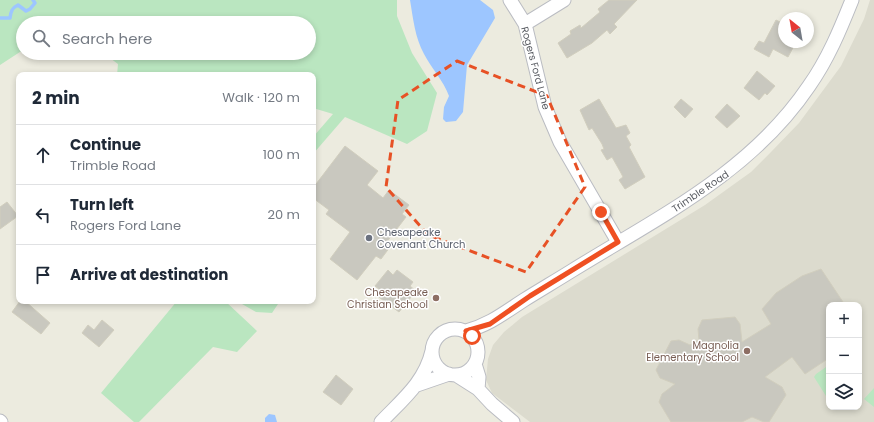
<!DOCTYPE html>
<html lang="en">
<head>
<meta charset="utf-8">
<style>
	body { margin:0; font-family:Poppins,sans-serif; background:#f2f2f3; color:#1f2937 }
	.controls { position:absolute; right:12px; bottom:12px; display:grid; overflow:hidden; border-radius:8px; box-shadow:0 2px 6px #0003 }
	.controls button { width:36px; height:36px; display:grid; place-items:center; padding:0; border:0; border-bottom:1px solid #e0e1e3; background:#fff; color:#1f2937; font:20px sans-serif }
	.compass { position:absolute; left:778px; top:12px; width:36px; height:36px; border-radius:50%; background:#fff; box-shadow:0 2px 6px #0003; rotate:329deg }
	.stop { position:absolute; width:12px; height:12px; margin:-9px; border:3px solid #ef5022; border-radius:50%; background:#fff }
	.stop.end { background:#ef5022; border-color:#fff; box-shadow:0 1px 4px #0008 }
	.list { margin:0; padding:0; list-style:none }
	h2 { display:flex; justify-content:space-between; align-items:center; height:52px; margin:0; padding:0 16px; font-size:17px }
	h2 small { font-size:13px; font-weight:400; color:#747a83 }
	.list li { display:grid; grid-template-columns:26px 1fr auto; gap:12px; align-items:center; box-sizing:border-box; height:60px; padding:0 16px; border-top:1px solid #e0e1e3 }
	.list b { display:block; font-size:15px; white-space:nowrap }
	.list p { margin:0; font-size:13px; white-space:nowrap; color:#747a83 }
	.list em { font-size:13px; font-style:normal; color:#747a83 }
	.icon { flex:none; width:22px; height:22px; fill:none; stroke:currentColor; stroke-width:2; stroke-linecap:round; stroke-linejoin:round }
	.map { position:relative; flex:none; width:874px; height:422px; overflow:hidden }
	.search { position:absolute; background:#fff; box-shadow:0 2px 6px #0003; left:16px; top:16px; width:300px; height:44px; display:flex; align-items:center; gap:10px; box-sizing:border-box; padding:0 14px; border-radius:22px; color:#747a83; font-size:15px }
	.panel { position:absolute; background:#fff; box-shadow:0 2px 6px #0003; left:16px; top:72px; width:300px; height:232px; border-radius:8px }
	.map>svg:first-child { display:block }
	.education { fill:#dcdbce; fill-rule:evenodd }
	.green { fill:#bae6c0 }
	.water { fill:#9dc6ff }
	.lines { fill:none; stroke-linecap:round; stroke-linejoin:round }
	.stream { stroke:#9dc6ff; stroke-width:3.5 }
	.building { fill:#c9c8bf; stroke:#d1cebe }
	.minor-casing { stroke:#babcc2; stroke-width:15 }
	.minor { stroke:#fff; stroke-width:13 }
	.route { stroke:#ef5022; stroke-width:5 }
	.marked { fill:none; stroke:#e75125; stroke-width:3; stroke-dasharray:8 5; stroke-linejoin:round }
	.worship-dot { fill:#6b7280; stroke:#fff; stroke-width:1.5 }
	.education-dot { fill:#8d6e63; stroke:#fff; stroke-width:1.5 }
	.labels { text-anchor:middle; stroke-width:3; stroke-linejoin:round; paint-order:stroke }
	.street-label { font-size:10px; fill:#585b61; stroke:#fff }
	.worship-label { font-size:10px; fill:#5b616d; stroke:#fff; text-anchor:start }
	.education-label { font-size:10px; fill:#785e54; stroke:#fff; text-anchor:end }
</style>
</head>
<body>
<div class="map">
<svg width="874" height="422" viewBox="0 0 874 422">
	<rect width="100%" height="100%" fill="#ecebdf"/>
	<path class="education" d="M870 0H874V422H530L492 393 486 380 488 359 493 345 504 332 522 317 705 205 751 172 771 152 799 123 841 66 864 19ZM829 305H859V407H829Z"/>
	<path class="green" d="M0 0H397V16L412 53 437 93 427 131 407 144 345 117 313 154V137L333 114 313 108V75H117L118 64 103 53H309V23H23V50L0 65Z
		M177 301H225L257 331 237 352 213 347 139 422H134L101 393Z
		M244 301H280L272 313 256 312 242 304Z
		M829 365V397L826 396 814 377 816 374Z
		M874 388V407L864 399Z"/>
	<path class="water" d="M410 0H480L493 10 495 18 467 65 463 112 456 121 446 122 443 119 444 107 449 96C443 80 432 69 424 54 415 38 413 18 410 0Z
		M269 414 275 415 277 422H265V418Z"/>
	<g class="lines">
		<path class="stream" d="M0 18H10C11 11 12 8 18 5L26 11 30 9 35 3 33 0"/>
	</g>
	<path class="building" d="M609 0H637L614 24 617 27 610 34 607 30 592 43 567 58 558 43 571 34 570 31 580 25 581 28 600 12 598 9Z
		M776 20 784 24V42L795 44 788 57 773 49 769 57 754 49 759 41 764 43Z
		M757 71 775 86 767 95 765 93 759 100 744 88Z
		M599 99 616 128 626 125 630 133 626 136 631 145 629 147 645 177 625 189 619 180 623 177 621 173 612 157 607 160 601 150 604 149 602 144 592 128 589 130 580 110Z
		M681 99 693 109 685 118 674 107Z
		M727 104 740 116 727 128 715 117Z
		M345 146 378 171 367 185 383 198 389 190 409 205 402 214 406 217 386 243 390 247 381 259 376 256 357 280 330 259 350 232 326 214 329 210 313 198V188Z
		M7 202 18 216 0 229V207Z
		M821 269 845 305H829V358L805 374 792 357 765 377 782 387 786 395 769 422H764L752 417 742 422H671L659 402 662 394 675 384 660 378 656 370 671 341 679 340 690 345 699 340 698 329 702 320 735 317 740 324 742 342 771 324 762 309 776 293 802 276Z
		M388 270 393 275 397 270 413 282 410 286 416 291 399 312 376 295 380 290 375 286Z
		M20 301H25L50 323 41 334 12 312Z
		M102 320 114 330 99 347 82 333 88 325 94 330Z
		M336 375 353 389 341 405 323 392Z"/>
	<g class="lines">
		<defs>
			<path id="minor" d="M510 0 525 24 545 107 560 142 618 242
				M525 24 564 0
				M432 352a23 23 0 1 1 46 0a23 23 0 1 1-46 0Z
				M466 331C489 325 504 313 524 300 540 290 557 280 573 270 659 217 751 172 809 86 828 59 840 30 852 0
				M475 364 479 377 478 389
				M456 375 478 389 492 404 513 422
				M417 385 449 374
				M0 421 1 422
				M381 422C402 400 425 382 432 351"/>
		</defs>
		<use href="#minor" class="minor-casing"/>
		<use href="#minor" class="minor"/>
	</g>
	<g class="lines">
		<path class="route" d="M472 336 466 331 490 324 530 296 618 242 601 212"/>
	</g>
	<path class="marked" d="M457 61 547 96 585 187 526 272 428 235 386 187 398 100Z"/>
	<circle class="worship-dot" cx="369" cy="238" r="4"/>
	<g class="education-dot">
		<circle cx="436" cy="298" r="4"/>
		<circle cx="747" cy="351" r="4"/>
	</g>
	<g class="labels">
		<g class="street-label">
			<text transform="translate(536 68) rotate(75)" y="4">Rogers Ford Lane</text>
			<text transform="translate(700 191) rotate(-34)" y="4">Trimble Road</text>
		</g>
		<g class="worship-label">
			<text x="377" y="236">Chesapeake<tspan x="377" dy="12">Covenant Church</tspan></text>
		</g>
		<g class="education-label">
			<text x="428" y="296">Chesapeake<tspan x="428" dy="12">Christian School</tspan></text>
			<text x="739" y="349">Magnolia<tspan x="739" dy="12">Elementary School</tspan></text>
		</g>
	</g>
</svg>
<div class="controls">
<button>+</button>
<button>−</button>
<button><svg class="icon" aria-label="layers" viewBox="0 0 24 24"><path d="M12 4l9 5-9 5-9-5zM3 14l9 5 9-5"/></svg></button>
</div>
<svg class="compass" viewBox="-18 -18 36 36"><path d="M0-13l5 13h-10z" fill="#e53935"/><path d="M0 13l5-13h-10z" fill="#747a83"/></svg>
<div class="stop" style="left:472px;top:336px"></div>
<div class="stop end" style="left:601px;top:212px"></div>
<div class="search"><svg class="icon" aria-label="search" viewBox="0 0 24 24"><circle cx="10" cy="10" r="6"/><path d="M15 15l6 6"/></svg>Search here</div>
<section class="panel">
<h2>2 min<small>Walk · 120 m</small></h2>
<ul class="list">
<li><svg class="icon" aria-label="ahead" viewBox="0 0 24 24"><path d="M12 20V5M6 11l6-6 6 6"/></svg><div><b>Continue</b><p>Trimble Road</p></div><em>100 m</em></li>
<li><svg class="icon" aria-label="left" viewBox="0 0 24 24"><path d="M17 20v-9H6M10 6l-5 5 5 5"/></svg><div><b>Turn left</b><p>Rogers Ford Lane</p></div><em>20 m</em></li>
<li><svg class="icon" aria-label="arrive" viewBox="0 0 24 24"><path d="M6 21V4h12l-3 4 3 4H6"/></svg><div><b>Arrive at destination</b></div></li>
</ul>
</section>
</div>
</body>
</html>
